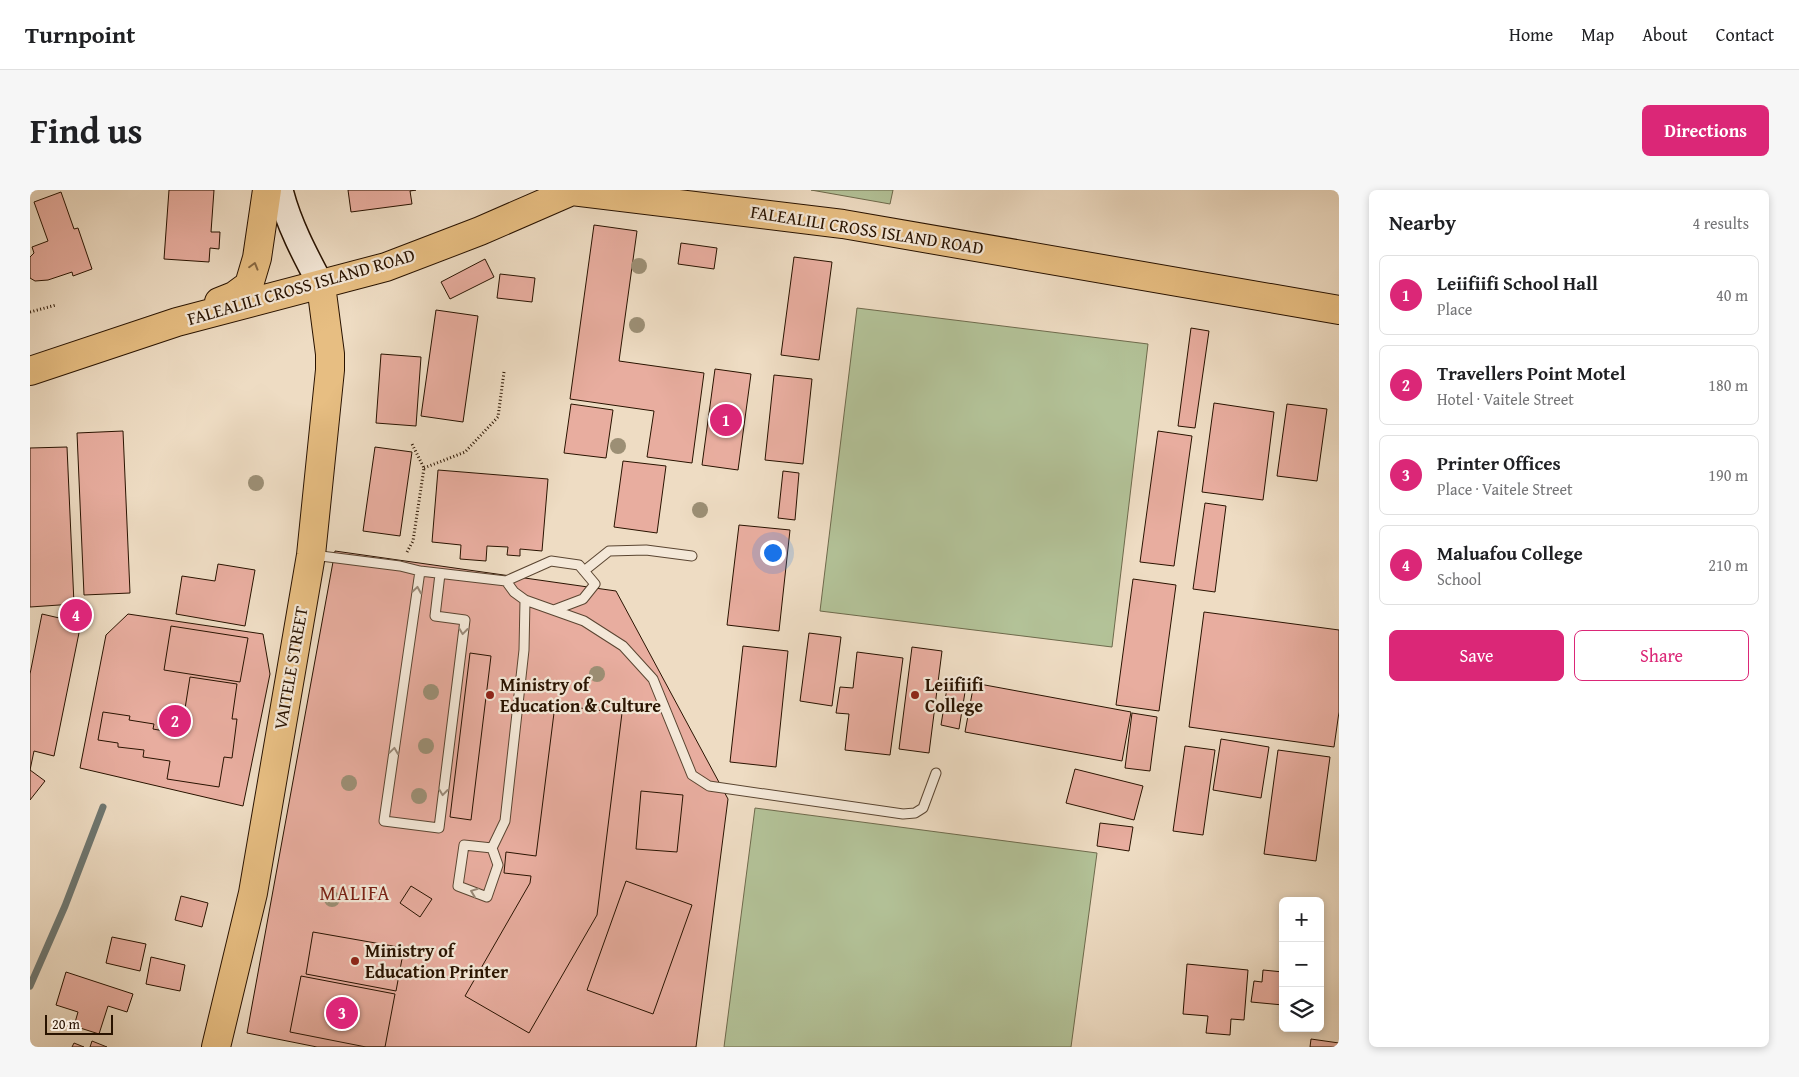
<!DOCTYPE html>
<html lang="en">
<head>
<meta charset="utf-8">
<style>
	body { margin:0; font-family:"Gentium Book Plus",serif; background:#f6f6f6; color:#202124 }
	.controls { position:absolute; right:15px; bottom:15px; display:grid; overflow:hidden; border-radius:8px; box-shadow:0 2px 8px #0003 }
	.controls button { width:45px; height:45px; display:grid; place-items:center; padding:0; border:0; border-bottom:1px solid #e0e0e0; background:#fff; color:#202124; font:25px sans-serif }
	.scale { position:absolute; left:15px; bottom:12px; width:68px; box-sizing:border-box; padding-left:5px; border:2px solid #291300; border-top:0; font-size:14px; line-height:18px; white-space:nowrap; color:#291300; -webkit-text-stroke:4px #f4e8d8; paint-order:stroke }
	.you { position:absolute; left:742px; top:362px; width:18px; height:18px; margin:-12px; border:4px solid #fff; border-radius:50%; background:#1a73e8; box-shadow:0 0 0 8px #1a73e833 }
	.badge { display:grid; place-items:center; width:32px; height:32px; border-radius:50%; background:#db2777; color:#fff; font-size:16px; font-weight:700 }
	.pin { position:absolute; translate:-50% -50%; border:2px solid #fff; box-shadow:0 1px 5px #0006 }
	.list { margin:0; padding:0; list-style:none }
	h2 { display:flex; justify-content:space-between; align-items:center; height:65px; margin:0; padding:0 20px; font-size:21px }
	h2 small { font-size:16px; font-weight:400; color:#757577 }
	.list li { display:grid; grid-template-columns:32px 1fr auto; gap:15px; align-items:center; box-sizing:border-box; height:80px; margin:0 10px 10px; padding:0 10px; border:1px solid #e0e0e0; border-radius:8px }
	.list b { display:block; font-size:19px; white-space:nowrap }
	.list p { margin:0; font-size:16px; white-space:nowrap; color:#757577 }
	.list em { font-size:16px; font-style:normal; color:#757577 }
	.actions { display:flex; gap:10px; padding:15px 20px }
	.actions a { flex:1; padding:11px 0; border:1px solid #db2777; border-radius:8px; text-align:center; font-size:18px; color:#db2777 }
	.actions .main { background:#db2777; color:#fff }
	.icon { flex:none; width:28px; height:28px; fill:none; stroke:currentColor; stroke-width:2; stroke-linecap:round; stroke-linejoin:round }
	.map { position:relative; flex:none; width:1309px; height:857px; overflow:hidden; border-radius:8px }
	header { display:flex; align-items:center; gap:30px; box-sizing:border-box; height:70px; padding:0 25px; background:#fff; border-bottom:1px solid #e0e0e0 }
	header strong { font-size:24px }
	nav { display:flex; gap:28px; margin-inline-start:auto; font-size:18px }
	.intro { display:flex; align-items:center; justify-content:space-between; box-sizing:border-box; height:120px; padding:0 30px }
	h1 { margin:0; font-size:35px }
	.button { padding:12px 22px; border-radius:8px; background:#db2777; color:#fff; font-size:18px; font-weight:700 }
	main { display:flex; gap:30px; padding:0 30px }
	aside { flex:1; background:#fff; border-radius:8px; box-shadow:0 2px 8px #0003 }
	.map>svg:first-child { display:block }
	.green { fill:#b3c298; stroke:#6e6a4c }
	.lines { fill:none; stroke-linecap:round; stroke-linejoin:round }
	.stream { stroke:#6e7771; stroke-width:7 }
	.building { fill:#e8ad9f; stroke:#291300 }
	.service-casing { stroke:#5a4531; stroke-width:11 }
	.secondary-casing { stroke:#291300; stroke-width:28 }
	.primary-casing { stroke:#291300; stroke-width:30 }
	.path { stroke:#291300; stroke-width:3; stroke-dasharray:1 2.5; stroke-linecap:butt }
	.service { stroke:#f4e8d8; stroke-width:9 }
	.secondary { stroke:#f4e8d8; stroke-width:25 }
	.primary { stroke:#e7be82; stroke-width:28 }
	.tree { fill:#9c8f75 }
	.oneway { stroke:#886841 }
	.oneway2 { stroke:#987 }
	.poi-dot { fill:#8f2418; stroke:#f4e8d8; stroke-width:2 }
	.labels { text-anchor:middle; stroke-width:4.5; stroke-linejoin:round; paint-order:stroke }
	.street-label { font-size:18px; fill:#291300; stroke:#f4e8d8 }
	.poi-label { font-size:18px; font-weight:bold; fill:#291300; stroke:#f4e8d8; text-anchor:start }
	.quarter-label { font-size:20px; letter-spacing:1px; fill:#7a1f14; stroke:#f4e8d8 }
</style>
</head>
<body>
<header>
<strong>Turnpoint</strong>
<nav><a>Home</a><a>Map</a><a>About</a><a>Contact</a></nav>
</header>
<div class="intro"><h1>Find us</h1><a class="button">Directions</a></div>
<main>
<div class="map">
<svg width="1309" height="857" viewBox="0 0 1309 857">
	<rect width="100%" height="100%" fill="#eedcc3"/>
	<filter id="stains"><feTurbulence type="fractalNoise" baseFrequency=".004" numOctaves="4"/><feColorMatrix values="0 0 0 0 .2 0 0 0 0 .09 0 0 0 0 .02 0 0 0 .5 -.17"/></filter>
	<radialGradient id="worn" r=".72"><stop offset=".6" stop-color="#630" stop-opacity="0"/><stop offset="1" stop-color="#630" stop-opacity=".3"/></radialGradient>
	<path class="green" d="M781 0H863L860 14Z
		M827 118 1118 154 1082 457 790 421Z
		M725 618 1067 663 1041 857H694Z"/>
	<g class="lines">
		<path class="stream" d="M0 796 35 716 73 617"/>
	</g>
	<path class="building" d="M139 0H184L181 42H190L189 59 180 58 179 72 134 69Z
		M318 0H386L380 1 382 14 321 22Z
		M31 2 44 39 48 38 62 79 43 86 42 82 18 90 5 91 0 88V67L4 63 2 57 18 51 4 12Z
		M564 35 607 41 589 171 674 183 662 273 617 267 624 221 540 209Z
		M651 53 687 58 684 79 648 74Z
		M764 67 802 72 789 170 751 165Z
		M455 69 464 87 420 109 411 92Z
		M470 84 505 88 502 112 467 108Z
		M406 120 448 126 433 232 391 226Z
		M1161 138 1179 141 1165 238 1148 236Z
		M351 164 391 167 386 236 346 233Z
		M685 179 721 184 708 280 672 275Z
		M744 185 782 189 773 274 735 270Z
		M1184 213 1244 222 1233 310 1172 302Z
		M541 214 583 220 576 268 534 263Z
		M1257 214 1297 219 1287 291 1247 286Z
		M93 241 100 403 54 405 47 243Z
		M1128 241 1162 246 1144 376 1110 372Z
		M37 257 44 414 0 417V258Z
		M345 257 382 262 370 346 333 341Z
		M593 271 636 276 627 343 584 337Z
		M408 280 518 289 512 361 490 359V366L477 365 478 357 457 356 456 371 430 369 431 355 402 352Z
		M753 281 769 283 765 330 748 328Z
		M1175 313 1196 316 1185 402 1163 399Z
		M709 335 760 340 749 441 697 435Z
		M305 361 586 401 698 609 666 857H287L217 843Z
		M188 374 225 380 215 436 146 424 152 386 185 391Z
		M1103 389 1146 395 1129 521 1086 515Z
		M1174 422 1309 440V522L1304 557 1159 537Z
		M12 424 51 433 24 566 4 561 0 580 15 591 0 610V484Z
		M98 424 233 444 240 484 213 616 50 578 76 445Z
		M141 436 218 448 210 492 134 480Z
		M779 443 811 447 802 516 770 511Z
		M713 456 758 461 746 577 700 572Z
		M882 457 912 461 899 563 869 559Z
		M827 462 873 468 860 565 815 560 819 524 806 523 810 497 823 498Z
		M440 463 461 466 441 630 420 627Z
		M160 487 207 494 202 529H207L202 568 194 567 189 597 137 589 140 571 113 567 114 560 88 557V553L68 550 73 522 100 526 99 530 124 534 123 539 151 544Z
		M918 492 936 496 929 539 911 535Z
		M944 493 1101 522 1092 571 935 542Z
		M525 515 592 523 567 725 499 843 435 806 500 693 501 686 474 683 476 662 506 666Z
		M1102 523 1127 527 1120 581 1095 578Z
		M1191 549 1239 557 1231 608 1183 600Z
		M1155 556 1185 560 1173 645 1143 641Z
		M1248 560 1300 567 1286 671 1234 664Z
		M1045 579 1113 596 1104 630 1036 613Z
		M611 601 653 605 647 662 606 659Z
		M1070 633 1103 637 1099 661 1067 656Z
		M596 691 662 715 623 824 557 800Z
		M381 696 402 709 390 727 370 713Z
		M151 706 178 713 172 737 145 730Z
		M283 742 374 758 366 801 276 784Z
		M82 747 116 754 110 781 76 773Z
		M121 767 155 775 150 801 116 794Z
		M1157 774 1218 780 1214 830 1201 829 1200 845 1176 843 1178 826 1153 824Z
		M1233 780 1253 782V815L1221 812 1224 791 1232 792Z
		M36 782 103 804 97 822 78 816 69 844 44 836 48 822 26 815Z
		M271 786 365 804 355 857H336L260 842Z
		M1281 849 1309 853V857H1280Z
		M62 851 77 857H60Z
		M44 853 54 857H42Z"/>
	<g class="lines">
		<defs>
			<path id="service" d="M283 365 370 376 390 381 476 391 484 402 495 410 554 431 593 456 623 489 662 585 679 596 873 624 885 623 893 618 906 583
				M390 381 354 631 409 638 435 430 405 426 410 384
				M554 381 579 361 616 360 662 366
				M476 391 521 371 549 375 565 394 553 409 524 420
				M462 658 434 655 428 696 457 707 468 675 462 658 475 631 494 460 495 410"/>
			<path id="secondary" d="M250 0C258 33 275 65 291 95"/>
			<path id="primary" d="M189 112 204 106 219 95 227 68 237 0
				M0 181 147 132 356 77 450 41 542 1 813 34 1309 120
				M186 857 223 703 281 365 300 180V164L291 95"/>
		</defs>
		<use href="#service" class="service-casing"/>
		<use href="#secondary" class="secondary-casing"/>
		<use href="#primary" class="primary-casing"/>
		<path class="path" d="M0 122 26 115
			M394 278 435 262 468 227 474 182
			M377 362 383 351 394 278 382 254"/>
		<use href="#service" class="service"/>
		<use href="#secondary" class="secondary"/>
		<use href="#primary" class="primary"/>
	</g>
	<g class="tree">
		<circle cx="609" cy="76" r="8"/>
		<circle cx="607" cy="135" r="8"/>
		<circle cx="588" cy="256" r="8"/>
		<circle cx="226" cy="293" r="8"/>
		<circle cx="670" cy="320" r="8"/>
		<circle cx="567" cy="484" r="8"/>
		<circle cx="401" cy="502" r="8"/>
		<circle cx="396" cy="556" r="8"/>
		<circle cx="319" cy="593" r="8"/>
		<circle cx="389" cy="606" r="8"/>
		<circle cx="302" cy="709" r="8"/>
	</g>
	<defs><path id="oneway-chevron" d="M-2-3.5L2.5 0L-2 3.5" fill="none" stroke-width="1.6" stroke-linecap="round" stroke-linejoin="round" transform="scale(1.25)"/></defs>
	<use class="oneway" href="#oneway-chevron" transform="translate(224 76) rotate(-74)"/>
	<g class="oneway2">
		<use href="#oneway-chevron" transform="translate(387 400) rotate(-81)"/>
		<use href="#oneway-chevron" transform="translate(433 441) rotate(97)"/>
		<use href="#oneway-chevron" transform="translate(364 561) rotate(-82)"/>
		<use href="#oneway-chevron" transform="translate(413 602) rotate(97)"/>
		<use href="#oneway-chevron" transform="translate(444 702) rotate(-159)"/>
	</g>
	<g class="poi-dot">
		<circle cx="460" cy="505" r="5"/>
		<circle cx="885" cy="505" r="5"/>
		<circle cx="325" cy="771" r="5"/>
	</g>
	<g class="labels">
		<g class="street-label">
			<text transform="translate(837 40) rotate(9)" y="6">FALEALILI CROSS ISLAND ROAD</text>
			<text transform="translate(271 97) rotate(-16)" y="6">FALEALILI CROSS ISLAND ROAD</text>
			<text transform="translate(261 478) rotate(-80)" y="6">VAITELE STREET</text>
		</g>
		<g class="poi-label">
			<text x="470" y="501">Ministry of<tspan x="470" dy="21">Education &amp; Culture</tspan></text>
			<text x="895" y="501">Leiifiifi<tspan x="895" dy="21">College</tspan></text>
			<text x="335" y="767">Ministry of<tspan x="335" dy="21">Education Printer</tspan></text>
		</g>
		<g class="quarter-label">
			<text x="325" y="710">MALIFA</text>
		</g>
	</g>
	<rect width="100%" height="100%" filter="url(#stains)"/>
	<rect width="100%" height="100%" fill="url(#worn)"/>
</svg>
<div class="controls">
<button>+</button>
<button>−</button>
<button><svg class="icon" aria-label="layers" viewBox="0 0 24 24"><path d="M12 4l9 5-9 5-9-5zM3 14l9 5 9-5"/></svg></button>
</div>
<div class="scale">20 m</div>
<div class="you"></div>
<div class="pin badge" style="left:696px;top:230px">1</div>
<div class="pin badge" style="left:145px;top:531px">2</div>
<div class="pin badge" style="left:312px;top:823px">3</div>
<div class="pin badge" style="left:46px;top:425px">4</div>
</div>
<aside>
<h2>Nearby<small>4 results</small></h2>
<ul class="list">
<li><span class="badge">1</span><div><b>Leiifiifi School Hall</b><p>Place</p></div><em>40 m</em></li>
<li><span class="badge">2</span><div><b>Travellers Point Motel</b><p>Hotel · Vaitele Street</p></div><em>180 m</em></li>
<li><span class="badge">3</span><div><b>Printer Offices</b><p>Place · Vaitele Street</p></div><em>190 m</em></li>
<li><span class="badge">4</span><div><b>Maluafou College</b><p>School</p></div><em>210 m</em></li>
</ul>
<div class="actions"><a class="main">Save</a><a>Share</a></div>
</aside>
</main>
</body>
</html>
